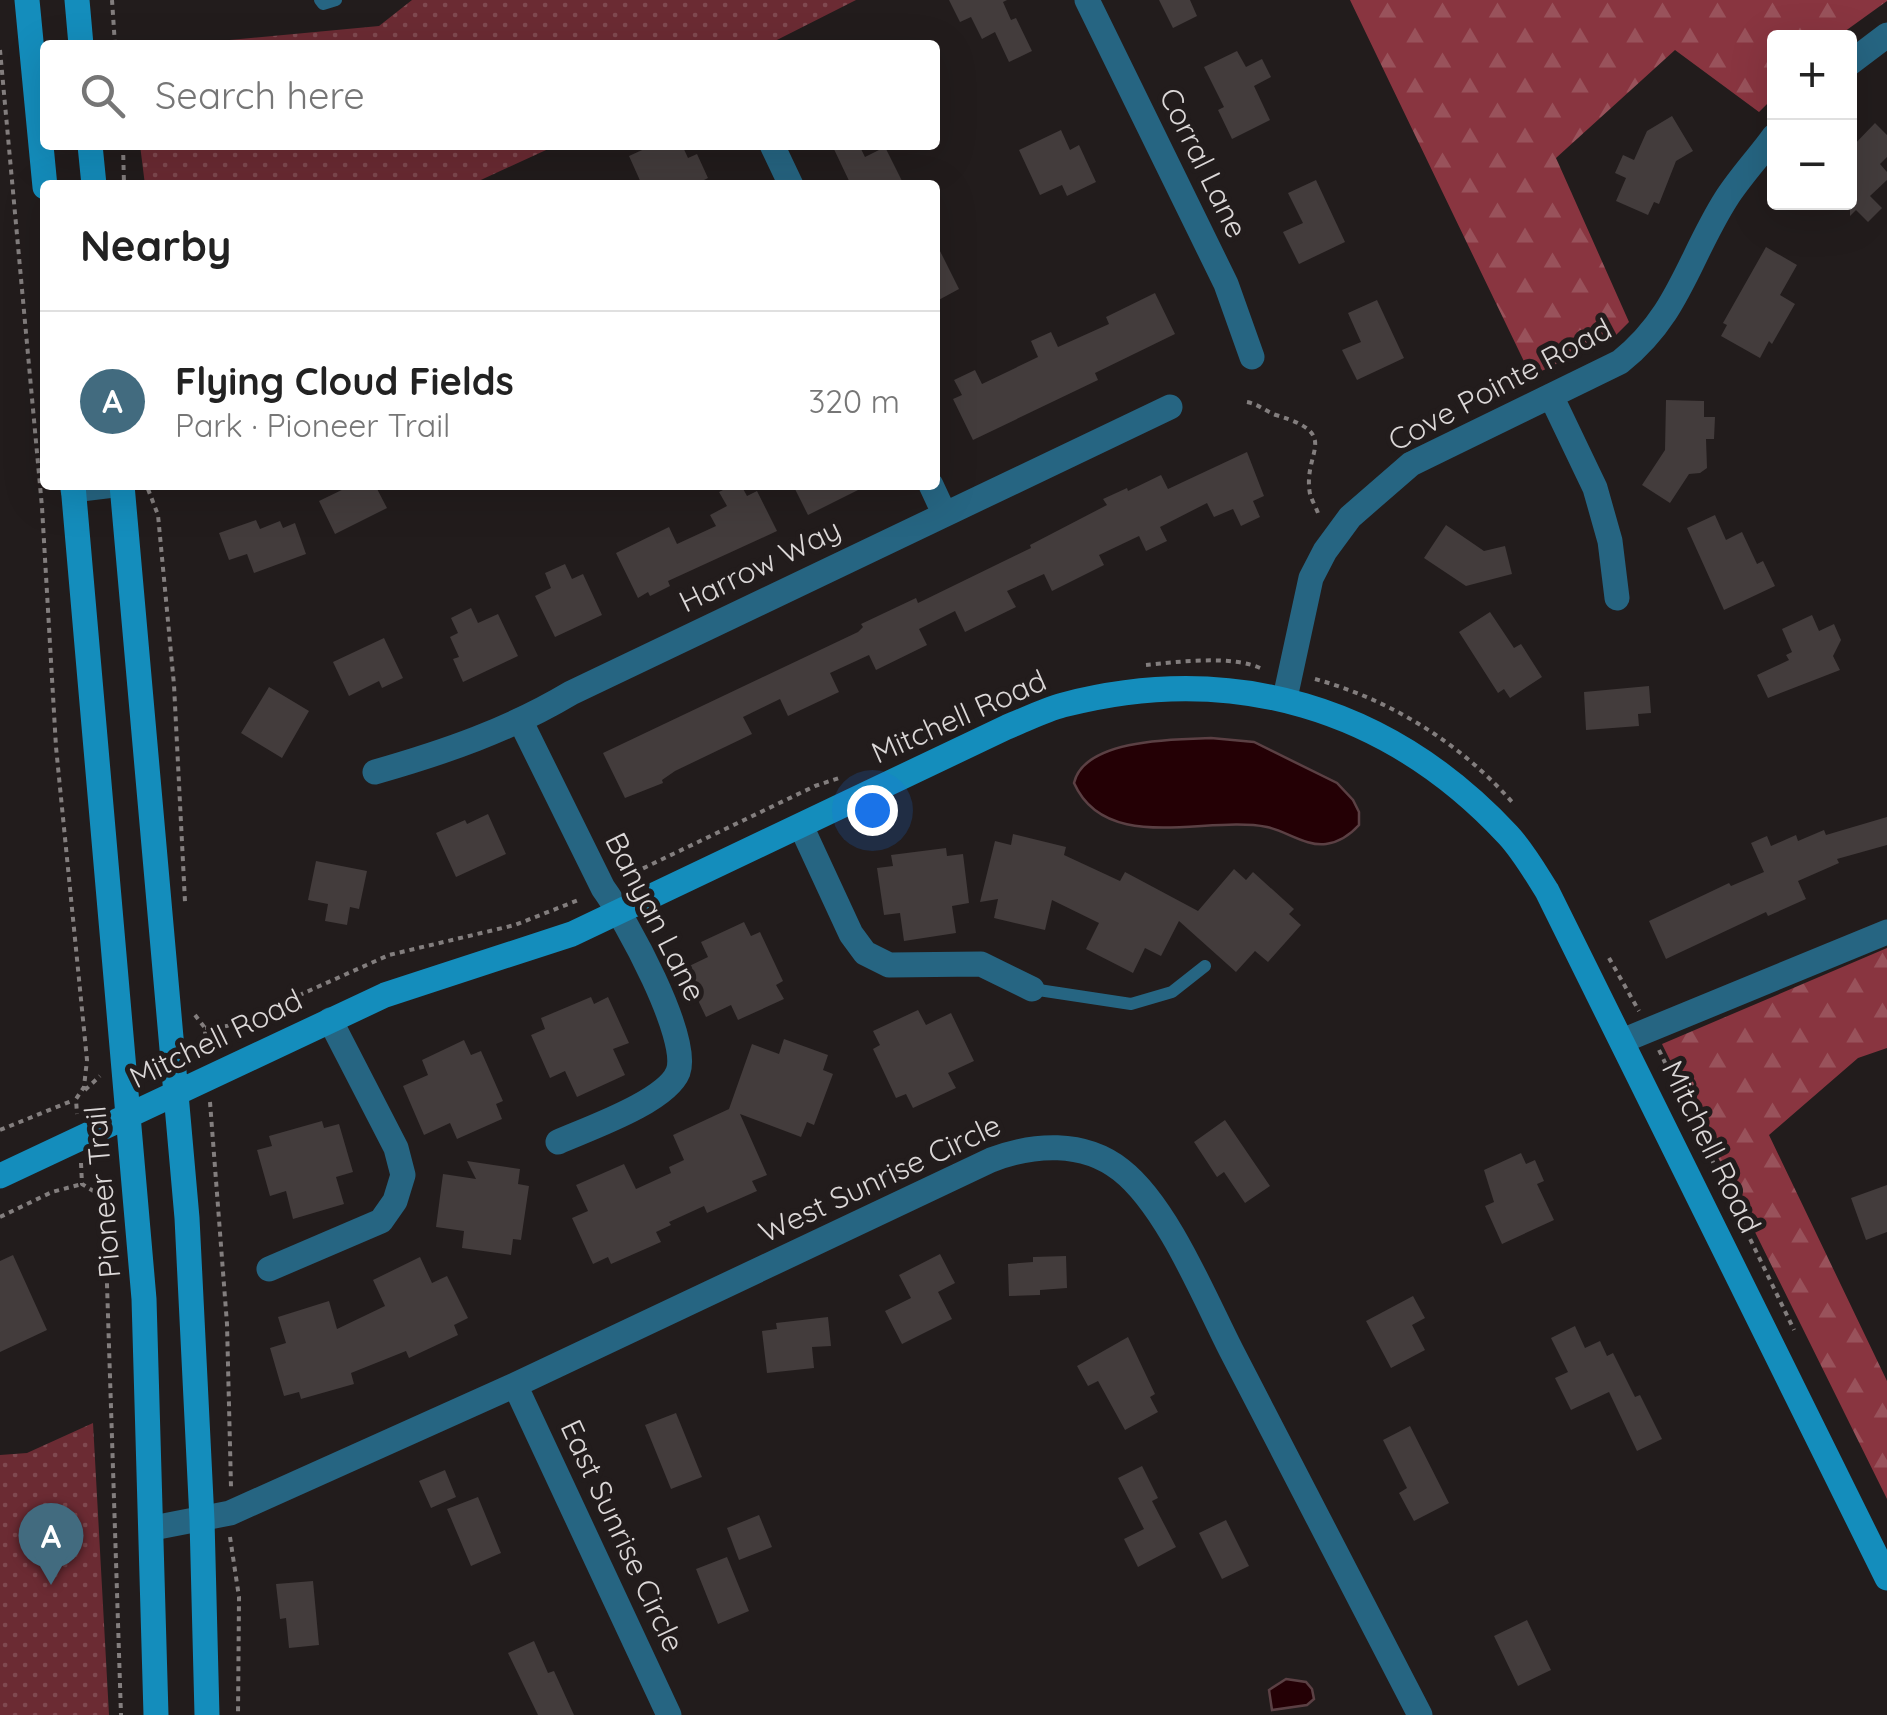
<!DOCTYPE html>
<html lang="en">
<head>
<meta charset="utf-8">
<style>
	body { margin:0; font-family:Quicksand,sans-serif; background:#f6f6f6; color:#222 }
	.controls { position:absolute; right:30px; top:30px; display:grid; overflow:hidden; border-radius:10px; box-shadow:0 10px 40px #0002 }
	.controls button { width:90px; height:90px; display:grid; place-items:center; padding:0; border:0; border-bottom:2px solid #e0e0e0; background:#fff; color:#222; font:50px sans-serif }
	.you { position:absolute; left:872px; top:810px; width:35px; height:35px; margin:-25px; border:8px solid #fff; border-radius:50%; background:#1a73e8; box-shadow:0 0 0 15px #1a73e833 }
	.badge { display:grid; place-items:center; width:65px; height:65px; border-radius:50%; background:#426b7f; color:#fff; font-size:32px; font-weight:700 }
	.pin { position:absolute; translate:-50% -82px; filter:drop-shadow(0 2px 5px #0008) }
	.pin::after { content:''; position:absolute; top:52px; width:35px; height:30px; background:inherit; clip-path:polygon(0 0,100% 0,50% 100%) }
	.list { margin:0; padding:0; list-style:none }
	h2 { display:flex; justify-content:space-between; align-items:center; height:130px; margin:0; padding:0 40px; font-size:42px }
	h2 small { font-size:32px; font-weight:400; color:#767676 }
	.list li { display:grid; grid-template-columns:65px 1fr auto; gap:30px; align-items:center; box-sizing:border-box; height:180px; padding:0 40px; border-top:2px solid #e0e0e0 }
	.list b { display:block; font-size:38px; white-space:nowrap }
	.list p { margin:0; font-size:32px; white-space:nowrap; color:#767676 }
	.list em { font-size:32px; font-style:normal; color:#767676 }
	.icon { flex:none; width:55px; height:55px; fill:none; stroke:currentColor; stroke-width:2; stroke-linecap:round; stroke-linejoin:round }
	.map { position:relative; flex:none; width:1887px; height:1715px; overflow:hidden }
	.search { position:absolute; background:#fff; box-shadow:0 10px 40px #0002; left:40px; top:40px; width:900px; height:110px; display:flex; align-items:center; gap:25px; box-sizing:border-box; padding:0 35px; border-radius:10px; color:#767676; font-size:38px }
	.panel { position:absolute; background:#fff; box-shadow:0 10px 40px #0002; left:40px; top:180px; width:900px; height:310px; border-radius:10px }
	.map>svg:first-child { display:block }
	.grass { fill:url(#grass-dots) }
	.forest { fill:url(#forest-firs) }
	.water { fill:#240005; stroke:#5b4044; stroke-width:2.5 }
	.building { fill:#433c3c }
	.lines { fill:none; stroke-linecap:round; stroke-linejoin:round }
	.path { stroke:#837e7e; stroke-width:4; stroke-dasharray:5 5; stroke-linecap:butt }
	.lane { stroke:#266582; stroke-width:12 }
	.street { stroke:#266582; stroke-width:25 }
	.secondary { stroke:#148dbc; stroke-width:25 }
	.labels { text-anchor:middle; stroke-width:10; stroke-linejoin:round; paint-order:stroke }
	.street-label { font-size:30px; fill:#dbd7d7; stroke:#221c1c }
</style>
</head>
<body>
<div class="map">
<svg width="1887" height="1715" viewBox="0 0 1887 1715">
	<defs>
		<pattern id="grass-dots" width="8" height="8" patternUnits="userSpaceOnUse" patternTransform="scale(2.5)"><rect width="8" height="8" fill="#6b2b33"/><path d="M2 2h.1M6 6h.1" fill="none" stroke="#804950" stroke-width="1.8" stroke-linecap="round"/></pattern>
		<pattern id="forest-firs" width="22" height="20" patternUnits="userSpaceOnUse" patternTransform="scale(2.5)"><rect width="22" height="20" fill="#893540"/><path d="M5 1l3.5 6h-7zM16 11l3.5 6h-7z" fill="#99525b"/></pattern>
	</defs>
	<rect width="100%" height="100%" fill="#221c1c"/>
	<path class="grass" d="M412 0H856L767 45H177L379 26Z
		M140 145H557L470 185H145Z
		M93 1423 109 1715H0V1455L27 1453Z"/>
	<path class="forest" d="M1350 0H1887V1L1837 37 1774 38V97L1759 112 1675 50 1556 158 1629 322 1614 337 1531 376Z
		M1887 948V1048L1858 1058 1769 1135 1887 1381V1499L1662 1044Z"/>
	<path class="water" d="M1211 738 1254 742 1337 783 1353 800 1359 812V825C1350 835 1340 842 1326 844 1307 847 1286 831 1267 827 1207 815 1106 855 1074 783 1084 739 1175 739 1211 738Z
		M1286 1679 1306 1682 1312 1689 1314 1699 1307 1705 1272 1710 1269 1690Z"/>
	<path class="building" d="M949 0H1007L1003 2 1011 20 1016 18 1032 51 1009 62 995 32 982 39 971 17 960 22Z
		M1159 0H1190L1197 16 1173 28Z
		M1237 51 1246 67 1262 59 1271 77 1254 86 1270 120 1232 139 1218 110 1224 107 1204 67Z
		M1672 116 1693 151 1676 161 1659 204 1654 202 1648 215 1616 201 1626 178 1615 173 1623 155 1634 160 1647 131Z
		M1875 123 1887 135V157L1880 164 1887 172V180L1870 196 1882 208 1868 222 1856 210 1850 216V149Z
		M1061 130 1070 150 1079 145 1096 182 1067 196 1062 185 1040 195 1019 150Z
		M653 145H682L688 158 697 154 708 178 694 185H642L629 156Z
		M832 145H859L865 157 885 147 904 185H851Z
		M1316 180 1345 242 1299 264 1283 232 1303 223 1288 193Z
		M935 241 959 289 935 302Z
		M1766 247 1797 265 1780 295 1795 304 1772 344 1769 341 1760 358 1721 336 1727 325 1723 323Z
		M1155 293 1175 334 1095 373 1098 380 973 440 953 399 962 395 954 380 975 370 982 384 1038 357 1031 341 1051 332 1058 347 1109 324 1106 317Z
		M1377 300 1404 358 1357 380 1342 350 1361 342 1348 313Z
		M1666 400 1704 401V417H1715L1714 439H1706L1707 468 1700 473 1689 474 1670 503 1642 485 1665 450Z
		M1247 452 1264 496 1253 501 1260 517 1241 526 1233 509 1214 517 1207 503 1160 527 1167 541 1146 551 1139 536 1099 555 1104 565 1052 591 1044 574 1007 591 1016 607 965 632 955 611 919 629 927 645 876 670 869 655 830 673 839 692 788 716 780 699 743 717 752 734 675 771 662 780 663 783 625 798 603 753 858 632 863 627 861 624 916 598 918 603 1031 548 1030 545 1107 505 1103 499 1127 488 1128 491 1161 475 1168 489Z
		M352 485H375L387 508 335 534 319 501Z
		M733 485H741L747 496 757 491 777 531 668 581 670 586 650 596 648 592 638 598 616 553 669 527 677 544 716 526 710 515 727 506 719 492Z
		M793 485H868L808 515Z
		M1715 515 1726 540 1742 532 1757 564 1763 561 1775 586 1724 610 1687 528Z
		M256 520 260 529 280 521 283 528 295 523 306 554 254 573 247 554 229 560 219 533Z
		M1446 525 1484 551 1505 546 1512 574 1466 586 1424 558Z
		M565 564 572 579 583 574 602 615 555 637 535 596 551 588 545 573Z
		M471 608 478 623 498 614 518 656 463 682 453 659 459 657 450 637 458 633 451 618Z
		M1490 612 1514 648 1521 644 1542 677 1510 698 1504 689 1498 693 1459 632Z
		M1812 615 1819 631 1834 624 1841 640 1833 656 1840 670 1768 698 1757 675 1789 660 1786 655 1792 652 1782 629Z
		M384 638 403 678 382 688 379 681 349 696 333 662Z
		M1649 686 1651 713 1638 714 1639 726 1586 730 1584 692Z
		M269 687 309 711 282 758 241 733Z
		M488 814 506 854 456 877 436 833 465 820 467 824Z
		M1887 817V845L1837 859 1839 863 1798 881 1806 899 1768 916 1766 912 1666 959 1649 921 1729 883 1731 886 1764 872 1751 843 1767 836 1771 846 1796 835 1798 841 1824 830 1826 835Z
		M1013 834 1066 847 1064 855 1120 881 1125 872 1198 911 1234 869 1246 880 1253 872 1294 909 1289 914 1301 925 1268 962 1255 951 1236 972 1179 921 1161 956 1145 948 1133 973 1086 949 1099 923 1052 900 1045 930 994 918 998 899 980 902 995 841 1011 845Z
		M946 848 947 856 963 854 969 903 952 906 956 933 904 941 900 913 884 915 877 868 893 866 891 855Z
		M316 861 367 871 359 909 350 907 347 925 325 921 328 904 308 900Z
		M744 922 751 936 760 932 783 981 776 985 784 999 738 1020 731 1005 706 1017 683 969 708 957 701 942Z
		M591 997 594 1004 608 997 629 1043 613 1049 625 1075 577 1097 565 1071 550 1078 531 1035 545 1029 541 1018Z
		M918 1010 926 1025 951 1013 974 1061 948 1073 956 1088 913 1108 906 1094 896 1098 873 1049 880 1045 873 1031Z
		M784 1039 828 1055 823 1070 833 1074 814 1125 807 1122 801 1137 740 1114 767 1175 752 1181 757 1191 707 1213 704 1206 669 1222 671 1225 656 1232 661 1242 611 1264 608 1257 593 1264 572 1218 588 1211 576 1185 624 1164 636 1189 671 1173 669 1167 684 1160 673 1135 729 1109 752 1044 779 1054Z
		M464 1040 471 1055 481 1051 503 1101 496 1104 502 1119 457 1139 450 1123 424 1135 403 1086 428 1075 422 1060Z
		M1225 1120 1270 1186 1245 1203 1224 1172 1217 1177 1194 1142Z
		M322 1121 324 1128 339 1124 353 1172 336 1177 344 1204 293 1219 286 1191 270 1196 257 1150 272 1146 269 1136Z
		M1521 1153 1526 1164 1535 1160 1544 1181 1537 1184 1554 1220 1502 1244 1485 1206 1494 1202 1484 1170Z
		M467 1161 520 1169 518 1184 529 1186 521 1240 513 1239 511 1255 462 1248 464 1231 436 1227 443 1174 476 1179Z
		M1887 1185V1232L1866 1240 1851 1198Z
		M940 1254 955 1283 938 1292 952 1319 902 1344 885 1311 911 1298 899 1275Z
		M13 1255 47 1330 0 1352V1261Z
		M1066 1256 1067 1288 1040 1290V1295L1009 1296 1008 1264 1033 1262V1257Z
		M420 1257 432 1283 447 1276 468 1318 454 1325 458 1335 409 1358 406 1351 351 1373 354 1384 301 1399 299 1392 284 1396 270 1348 286 1343 278 1317 329 1301 337 1329 385 1306 373 1280Z
		M1413 1296 1425 1318 1412 1325 1425 1350 1391 1368 1366 1321Z
		M828 1317 831 1346 812 1347 814 1368 767 1373 762 1331 777 1329 776 1323Z
		M1575 1326 1585 1348 1600 1341 1607 1356 1613 1353 1635 1397 1640 1395 1662 1439 1637 1451 1609 1392 1571 1410 1555 1378 1568 1372 1551 1338Z
		M1128 1337 1155 1394 1150 1397 1158 1412 1125 1430 1098 1381 1088 1386 1077 1366Z
		M676 1413 702 1477 671 1489 645 1425Z
		M1410 1426 1449 1503 1414 1521 1399 1493 1407 1488 1383 1440Z
		M1142 1466 1158 1498 1152 1501 1176 1547 1138 1567 1124 1539 1144 1529 1118 1478Z
		M445 1470 456 1497 431 1508 419 1481Z
		M478 1497 501 1553 471 1566 447 1509Z
		M759 1515 772 1547 739 1560 727 1528Z
		M1226 1520 1249 1566 1222 1579 1199 1533Z
		M727 1557 749 1611 718 1624 696 1569Z
		M313 1581 319 1645 289 1648 286 1618 280 1619 276 1584Z
		M1527 1620 1551 1670 1518 1686 1494 1636Z
		M534 1641 548 1673 554 1671 574 1715H538L508 1653Z"/>
	<g class="lines">
		<path class="path" d="M112 0 115 45
			M0 50 42 507 56 747 87 1060 84 1087 76 1099 77 1114
			M123 145 124 185
			M1247 402C1258 404 1265 411 1276 415 1343 435 1302 451 1310 494 1312 501 1317 509 1319 516
			M148 489 158 515 174 685 185 902
			M1146 665C1178 662 1235 654 1264 670
			M1315 679C1391 700 1460 743 1512 802
			M625 877 815 786 839 778
			M1609 958 1639 1011
			M195 1015 205 1028 206 1053
			M205 1028 227 1026 248 1018 389 955 515 925 581 899
			M1659 1050 1794 1330
			M85 1090 100 1076
			M210 1102 227 1324 231 1487
			M0 1130 74 1100
			M81 1163 82 1184 98 1194 105 1223 121 1715
			M0 1217 52 1192 82 1184
			M230 1537 239 1597 238 1715"/>
		<path class="lane" d="M320 0 323 4 336 0
			M1032 989 1131 1004 1172 992 1205 966"/>
		<path class="street" d="M1087 0 1226 284 1252 357
			M1850 63 1887 35
			M772 145 791 185
			M1551 396 1595 488 1610 541 1617 598
			M931 485 944 513
			M73 490 114 485
			M1285 698 1311 578 1325 551 1350 517 1411 464 1620 362C1679 315 1688 259 1726 199 1740 177 1759 157 1774 136
			M521 722 603 888C625 918 691 1038 678 1072 666 1102 587 1129 558 1142
			M375 772C445 752 509 730 571 693L1170 407
			M801 826 851 934 865 953 889 965 981 964 1032 989
			M1622 1041 1887 932
			M269 1269 381 1221 395 1201 403 1175 396 1148 330 1020
			M515 1385 669 1715
			M153 1528 230 1513 515 1385 991 1160C1033 1144 1083 1140 1121 1170 1167 1206 1204 1297 1231 1350 1294 1472 1357 1593 1420 1715"/>
		<path class="secondary" d="M27 0 45 187
			M77 0 81 45
			M90 145 94 185
			M73 485 144 1299 156 1715
			M122 485 187 1218 202 1520 207 1715
			M0 1176 385 995 572 934 1007 727C1025 720 1044 710 1063 705 1232 661 1389 707 1508 835 1523 851 1535 872 1547 891L1887 1578"/>
	</g>
	<g class="labels">
		<g class="street-label">
			<text transform="translate(1203 163) rotate(64)" y="10">Corral Lane</text>
			<text transform="translate(1500 385) rotate(-28)" y="10">Cove Pointe Road</text>
			<text transform="translate(760 566) rotate(-26)" y="10">Harrow Way</text>
			<text transform="translate(959 717) rotate(-24)" y="10">Mitchell Road</text>
			<text transform="translate(655 917) rotate(63)" y="10">Banyan Lane</text>
			<text transform="translate(216 1039) rotate(-26)" y="10">Mitchell Road</text>
			<text transform="translate(1711 1147) rotate(64)" y="10">Mitchell Road</text>
			<text transform="translate(880 1179) rotate(-25)" y="10">West Sunrise Circle</text>
			<text transform="translate(103 1192) rotate(-95)" y="10">Pioneer Trail</text>
			<text transform="translate(622 1536) rotate(65)" y="10">East Sunrise Circle</text>
		</g>
	</g>
</svg>
<div class="controls">
<button>+</button>
<button>−</button>
</div>
<div class="you"></div>
<div class="pin badge" style="left:51px;top:1585px">A</div>
<div class="search"><svg class="icon" aria-label="search" viewBox="0 0 24 24"><circle cx="10" cy="10" r="6"/><path d="M15 15l6 6"/></svg>Search here</div>
<section class="panel">
<h2>Nearby<small></small></h2>
<ul class="list">
<li><span class="badge">A</span><div><b>Flying Cloud Fields</b><p>Park · Pioneer Trail</p></div><em>320 m</em></li>
</ul>
</section>
</div>
</body>
</html>
